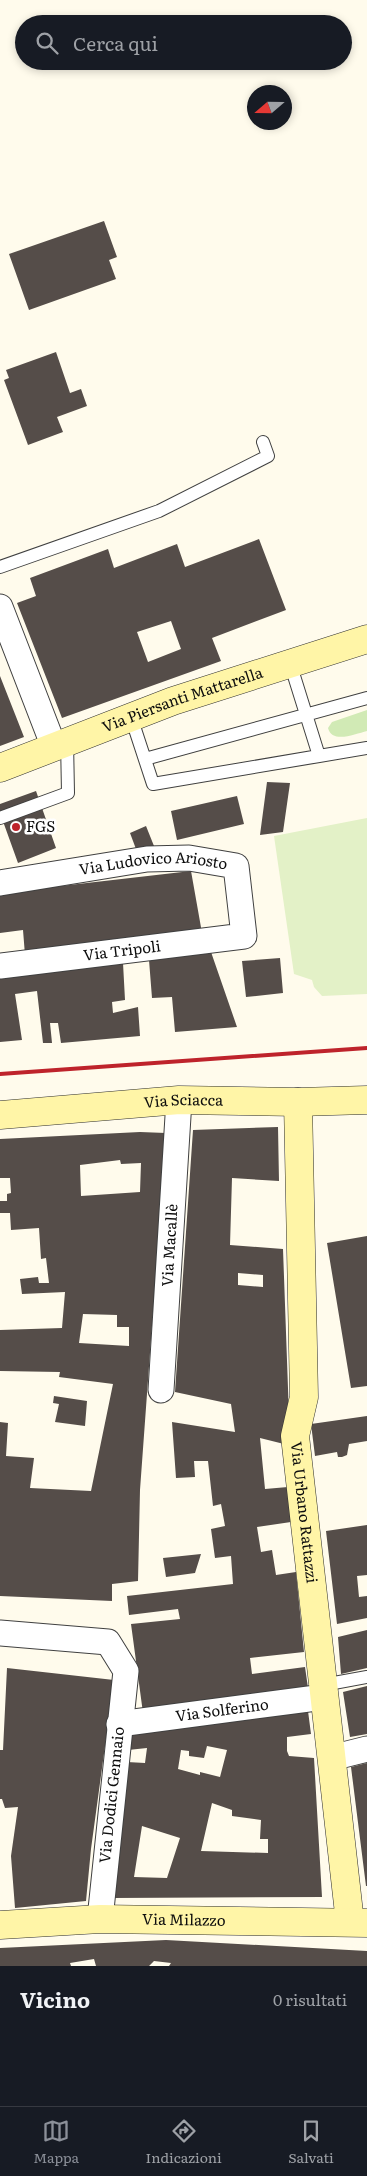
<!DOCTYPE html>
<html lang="it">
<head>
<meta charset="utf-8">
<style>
	body { margin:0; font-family:Literata,serif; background:#242831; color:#f1f3f6 }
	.compass { position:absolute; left:247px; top:85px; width:45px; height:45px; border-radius:50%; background:#171b24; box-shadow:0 2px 8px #0003; rotate:250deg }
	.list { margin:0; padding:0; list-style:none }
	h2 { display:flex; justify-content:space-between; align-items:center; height:65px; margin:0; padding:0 20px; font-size:21px }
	h2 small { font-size:16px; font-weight:400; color:#9ea1a6 }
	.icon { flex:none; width:28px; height:28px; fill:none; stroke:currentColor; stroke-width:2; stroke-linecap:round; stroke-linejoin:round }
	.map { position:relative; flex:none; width:367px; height:1966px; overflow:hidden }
	.search { position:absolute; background:#171b24; box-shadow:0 2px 8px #0003; left:15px; right:15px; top:15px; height:55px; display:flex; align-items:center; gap:12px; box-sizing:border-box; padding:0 18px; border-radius:28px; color:#9ea1a6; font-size:19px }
	.sheet { height:140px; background:#171b24 }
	nav { display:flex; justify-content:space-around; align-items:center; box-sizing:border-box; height:70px; border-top:1px solid #363941; background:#171b24; font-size:14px; color:#9ea1a6 }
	nav a { display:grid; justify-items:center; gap:2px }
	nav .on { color:#8c9099 }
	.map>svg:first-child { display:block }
	.green { fill:#d1eab5 }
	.pitch { fill:#e3f1c7 }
	.building { fill:#554d49; fill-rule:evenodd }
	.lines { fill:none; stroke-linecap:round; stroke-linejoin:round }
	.lane-casing { stroke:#404040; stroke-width:14 }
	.street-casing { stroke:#404040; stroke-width:27 }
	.secondary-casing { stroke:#2f2f2f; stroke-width:29 }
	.lane { stroke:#fff; stroke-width:12 }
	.street { stroke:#fff; stroke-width:25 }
	.secondary { stroke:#fff5a7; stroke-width:28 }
	.rail { stroke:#be232b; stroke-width:4 }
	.poi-dot { fill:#be232b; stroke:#fff; stroke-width:2 }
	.labels { text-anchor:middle; stroke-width:5; stroke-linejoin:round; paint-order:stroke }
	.street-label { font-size:15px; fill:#0d0d0d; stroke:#fff }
	.poi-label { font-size:15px; fill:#0d0d0d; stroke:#fff; text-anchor:start }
</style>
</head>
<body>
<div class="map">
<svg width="367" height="1966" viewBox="0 0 367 1966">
	<rect width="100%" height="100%" fill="#fffbec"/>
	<path class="green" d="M367 710V731C355 734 332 744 328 728L332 722Z"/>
	<path class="pitch" d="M367 818V994L322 996 314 987 312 980 294 974 274 836Z"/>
	<path class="building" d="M104 221 117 257 109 260 116 279 29 310 9 254Z
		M56 352 70 393 81 389 87 406 57 417 63 432 28 445 4 380 9 378 6 370Z
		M259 539 286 610 212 638 221 661 62 718 17 603 36 596 30 578 108 549 114 568 177 544 185 567ZM171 621 181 649 148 662 137 632Z
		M0 676 24 737 0 746Z
		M267 782 290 783 283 832 260 835Z
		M36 791 56 848 18 863 0 813V804Z
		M237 796 244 824 177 840 171 811Z
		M146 826 154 846 136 849 130 833Z
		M191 871 202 933 25 955 23 930 0 933V893Z
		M211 952 237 1027 175 1032 172 997 152 998 149 960Z
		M280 958 283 993 246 997 242 961Z
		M123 963 125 1000 112 1002 113 1013 138 1007 140 1036 61 1043 58 1023H50L52 1043H43L37 991 15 994 22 1040 0 1042V978Z
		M278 1127 279 1181 232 1178 230 1245 283 1249 289 1416 284 1444 260 1438 265 1489 288 1487 291 1522 257 1527 261 1552 272 1550 276 1575 296 1572 304 1652 250 1658 252 1674 305 1667 308 1688 143 1713 131 1624 180 1619 178 1609 129 1615 127 1596 233 1584 231 1556 215 1558 211 1529 225 1526 221 1504 213 1506 208 1461H194L195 1477 176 1478 172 1422 235 1432 231 1404 175 1392 193 1130ZM238 1273 263 1275V1287L238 1285Z
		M140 1132 166 1133 140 1490 138 1581 112 1584V1601L0 1596V1422L8 1423 6 1456 34 1458 30 1488 91 1491 113 1384 59 1377 60 1372 0 1371V1330L62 1328 65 1292 22 1294 20 1279 38 1277 39 1283H49L46 1258 41 1259 39 1228 11 1230 10 1213H0V1201H7V1194L11 1193 10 1178H0V1139ZM120 1160 121 1164 141 1163 140 1192 81 1196 80 1165ZM83 1314 117 1315V1327H129V1346L79 1343Z
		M367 1236V1386L351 1388 327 1243Z
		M54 1396 87 1401 85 1426 55 1422 59 1404 53 1403Z
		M367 1416V1441L349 1444 347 1455 342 1457H338L337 1452 315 1456 311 1424Z
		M367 1525V1575L357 1576 359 1597 367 1596V1618L337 1624 326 1531Z
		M201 1554 195 1573 166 1577 163 1558Z
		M367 1630V1668L341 1674 338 1637Z
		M7 1668 114 1680 91 1849 86 1901 15 1908 11 1856 18 1807 5 1808 2 1799H0V1750H3Z
		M367 1686V1734L350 1737 343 1692Z
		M308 1711 311 1734 287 1737V1751L289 1756 314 1758 322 1897 111 1898 127 1762 145 1763 147 1748 128 1750 129 1735ZM207 1746 227 1750 220 1777 200 1772V1775L178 1769 181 1750 189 1751V1756L204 1758ZM212 1803 232 1810V1816L261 1820 260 1839H268V1853L201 1851ZM142 1826 180 1838 167 1878 134 1877Z
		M367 1763V1886H366L351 1767Z
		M166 1940 367 1951V1966H169L171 1963 154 1961 149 1966H96L94 1959 70 1963 71 1966H0V1948Z"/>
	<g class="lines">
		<defs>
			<path id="lane" d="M0 567 159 511 268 456 263 442
				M131 717 153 784 319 756 290 663
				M319 756 367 748
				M145 759 367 698
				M0 818 68 793 67 741
				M323 1685 367 1677"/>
			<g id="street">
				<path d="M0 607 54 747"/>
				<path id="s1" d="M0 883 147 859 189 858 236 866 244 936 0 966"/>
				<path id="s2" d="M161 1390 179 1100"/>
				<path d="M0 1633 108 1642 126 1671 100 1919"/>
				<path id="s3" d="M119 1724 324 1697"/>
				<path d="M331 1758 367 1749"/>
			</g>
			<g id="secondary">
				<path id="s4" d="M0 768 173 701 367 639"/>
				<path id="s5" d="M298 1102 304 1397 295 1436 350 1922"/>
				<path id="s6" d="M0 1115 179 1100 298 1102 367 1100"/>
				<path id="s7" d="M0 1925 100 1919 367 1923"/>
			</g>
		</defs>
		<use href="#lane" class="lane-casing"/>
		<use href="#street" class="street-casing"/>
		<use href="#secondary" class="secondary-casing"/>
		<use href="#lane" class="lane"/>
		<use href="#street" class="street"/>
		<use href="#secondary" class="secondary"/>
		<path class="rail" d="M0 1074 367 1048"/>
	</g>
	<circle class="poi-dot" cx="16" cy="827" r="5"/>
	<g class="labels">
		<g class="street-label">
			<text dy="5" stroke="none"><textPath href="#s4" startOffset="195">Via Piersanti Mattarella</textPath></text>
			<text dy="5" stroke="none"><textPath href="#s1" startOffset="155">Via Ludovico Ariosto</textPath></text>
			<text transform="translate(122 951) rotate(-7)" y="5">Via Tripoli</text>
			<text dy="5" stroke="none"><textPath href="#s6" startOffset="184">Via Sciacca</textPath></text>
			<text dy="5" stroke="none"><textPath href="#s2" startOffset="145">Via Macallè</textPath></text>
			<text dy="5" stroke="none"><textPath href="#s5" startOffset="412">Via Urbano Rattazzi</textPath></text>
			<text dy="5" stroke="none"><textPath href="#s3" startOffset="104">Via Solferino</textPath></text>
			<text transform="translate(112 1795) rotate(-84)" y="5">Via Dodici Gennaio</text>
			<text dy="5" stroke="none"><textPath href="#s7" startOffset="184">Via Milazzo</textPath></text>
		</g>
		<g class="poi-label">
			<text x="26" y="832">FGS</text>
		</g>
	</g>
</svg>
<svg class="compass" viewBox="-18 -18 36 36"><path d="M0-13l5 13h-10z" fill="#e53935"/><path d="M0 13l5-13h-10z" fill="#9ea1a6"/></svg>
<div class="search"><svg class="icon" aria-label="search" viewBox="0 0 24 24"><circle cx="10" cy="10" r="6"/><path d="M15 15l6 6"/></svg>Cerca qui</div>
</div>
<section class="sheet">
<h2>Vicino<small>0 risultati</small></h2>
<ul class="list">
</ul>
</section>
<nav>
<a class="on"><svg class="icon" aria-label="map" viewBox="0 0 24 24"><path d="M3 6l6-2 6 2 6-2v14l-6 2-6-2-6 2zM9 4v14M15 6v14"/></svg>Mappa</a>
<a><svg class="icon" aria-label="directions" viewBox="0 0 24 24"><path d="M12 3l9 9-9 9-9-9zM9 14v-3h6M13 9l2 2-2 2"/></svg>Indicazioni</a>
<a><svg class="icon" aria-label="saved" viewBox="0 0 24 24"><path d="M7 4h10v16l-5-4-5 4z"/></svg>Salvati</a>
</nav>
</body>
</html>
